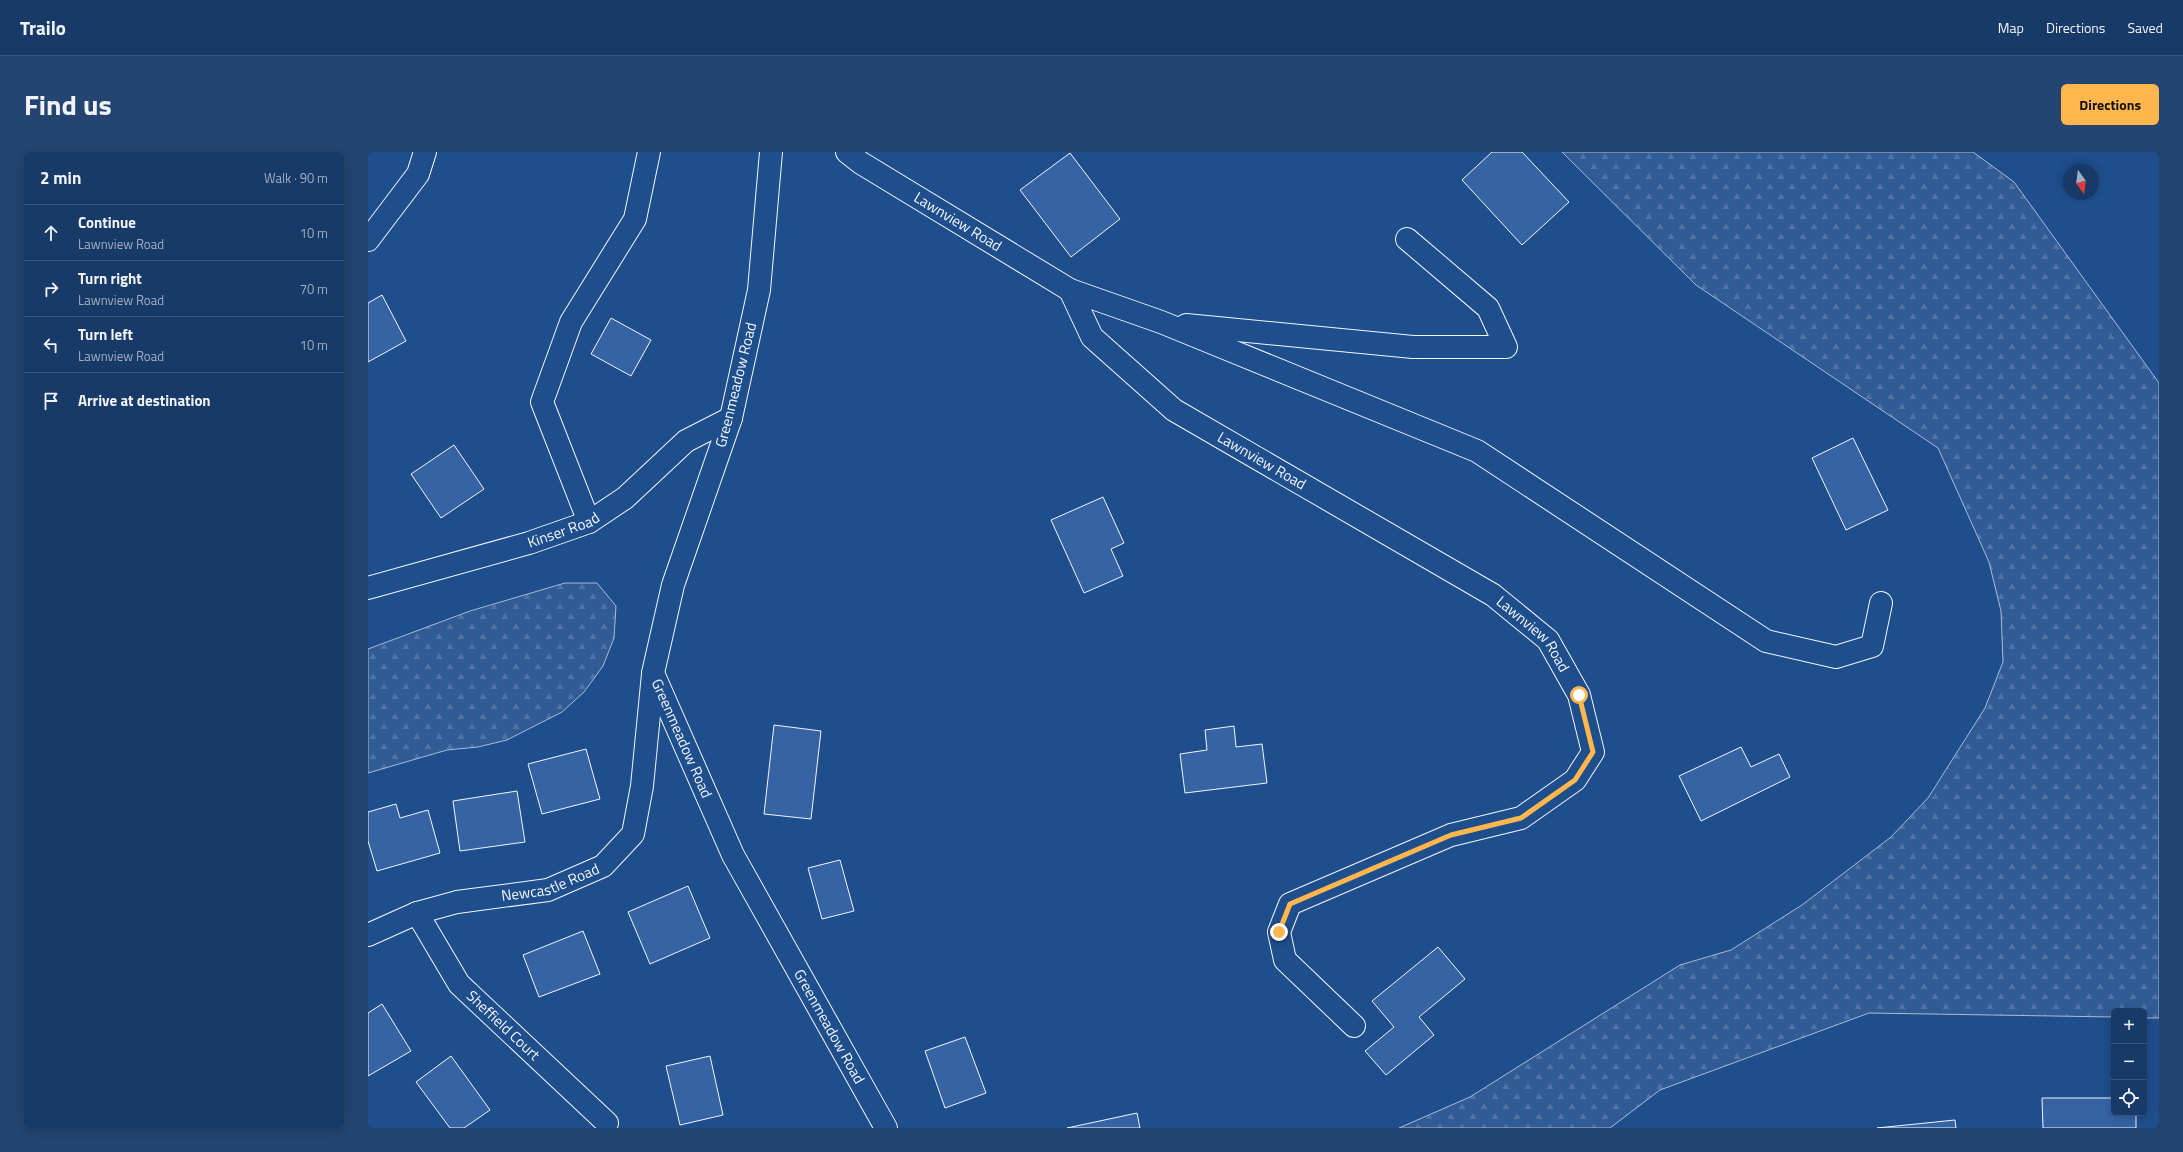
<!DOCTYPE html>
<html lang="en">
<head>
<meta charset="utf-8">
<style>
	body { margin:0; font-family:"Titillium Web",sans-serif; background:#244571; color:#f1f3f6 }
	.controls { position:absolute; right:12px; bottom:12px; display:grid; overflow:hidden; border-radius:6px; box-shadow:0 2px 10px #0003 }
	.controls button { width:36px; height:36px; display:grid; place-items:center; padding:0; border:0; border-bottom:1px solid #36547d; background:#173a69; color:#f1f3f6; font:20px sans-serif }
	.compass { position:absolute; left:1695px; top:12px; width:36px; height:36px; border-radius:50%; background:#173a69; box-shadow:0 2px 10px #0003; rotate:166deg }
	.stop { position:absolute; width:12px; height:12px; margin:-9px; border:3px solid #ffb74d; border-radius:50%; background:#fff }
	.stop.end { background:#ffb74d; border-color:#fff; box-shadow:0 1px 4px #0008 }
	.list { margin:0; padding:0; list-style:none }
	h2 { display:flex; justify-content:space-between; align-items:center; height:52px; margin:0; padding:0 16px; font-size:17px }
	h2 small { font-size:13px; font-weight:400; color:#9eadc0 }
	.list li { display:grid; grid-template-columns:26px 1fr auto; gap:12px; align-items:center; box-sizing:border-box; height:56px; padding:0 16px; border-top:1px solid #36547d }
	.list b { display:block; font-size:15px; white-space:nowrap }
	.list p { margin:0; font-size:13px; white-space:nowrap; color:#9eadc0 }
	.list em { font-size:13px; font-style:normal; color:#9eadc0 }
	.icon { flex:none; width:22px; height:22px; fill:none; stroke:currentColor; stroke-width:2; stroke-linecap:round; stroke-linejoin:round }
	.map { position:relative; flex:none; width:1791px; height:976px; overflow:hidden; border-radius:6px }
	header { display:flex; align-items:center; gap:24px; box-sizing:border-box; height:56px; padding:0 20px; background:#173a69; border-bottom:1px solid #36547d }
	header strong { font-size:19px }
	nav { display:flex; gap:22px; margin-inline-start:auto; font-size:14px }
	.intro { display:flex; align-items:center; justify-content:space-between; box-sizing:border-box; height:96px; padding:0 24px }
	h1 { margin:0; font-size:28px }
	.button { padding:10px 18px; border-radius:6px; background:#ffb74d; color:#111; font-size:14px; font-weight:700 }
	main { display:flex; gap:24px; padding:0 24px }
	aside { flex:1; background:#173a69; border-radius:6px; box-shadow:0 2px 10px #0003 }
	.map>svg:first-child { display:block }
	.forest { fill:url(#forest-firs); stroke:#a8bbd7 }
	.building { fill:#3563a3; stroke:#f2f6ff }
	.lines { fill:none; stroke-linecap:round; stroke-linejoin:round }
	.minor-casing { stroke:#f2f6ff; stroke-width:24 }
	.minor { stroke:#1f4e8c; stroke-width:22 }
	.route { stroke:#ffb74d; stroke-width:5 }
	.labels { text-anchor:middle; stroke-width:3; stroke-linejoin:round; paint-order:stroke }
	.street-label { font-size:15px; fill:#f2f6ff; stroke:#1f4e8c }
</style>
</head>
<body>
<header>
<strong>Trailo</strong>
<nav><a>Map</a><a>Directions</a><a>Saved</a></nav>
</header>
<div class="intro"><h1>Find us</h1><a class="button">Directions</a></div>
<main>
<aside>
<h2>2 min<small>Walk · 90 m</small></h2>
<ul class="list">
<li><svg class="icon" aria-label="ahead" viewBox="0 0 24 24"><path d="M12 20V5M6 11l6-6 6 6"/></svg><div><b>Continue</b><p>Lawnview Road</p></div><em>10 m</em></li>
<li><svg class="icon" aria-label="right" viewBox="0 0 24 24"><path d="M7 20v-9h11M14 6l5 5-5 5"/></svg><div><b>Turn right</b><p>Lawnview Road</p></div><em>70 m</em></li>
<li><svg class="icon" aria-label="left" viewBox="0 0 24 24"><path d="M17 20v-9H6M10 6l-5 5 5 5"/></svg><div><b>Turn left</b><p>Lawnview Road</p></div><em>10 m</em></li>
<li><svg class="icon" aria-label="arrive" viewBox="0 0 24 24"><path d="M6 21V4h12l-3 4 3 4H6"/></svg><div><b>Arrive at destination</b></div></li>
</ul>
</aside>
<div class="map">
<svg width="1791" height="976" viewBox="0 0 1791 976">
	<defs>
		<pattern id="forest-firs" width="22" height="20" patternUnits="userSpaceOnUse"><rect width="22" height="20" fill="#305b95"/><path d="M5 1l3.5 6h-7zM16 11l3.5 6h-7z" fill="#4e73a5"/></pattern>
	</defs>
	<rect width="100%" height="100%" fill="#1f4e8c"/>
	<path class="forest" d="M1194 0H1605L1646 30 1791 231V866H1776V859H1746V865L1501 861 1292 938 1242 976H1031L1102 945 1312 813 1363 798 1434 753 1523 685 1560 646 1617 556 1635 510 1633 459 1621 410 1570 296 1328 133Z
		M197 431H229L248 454 246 486 235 514 216 540 194 560 139 588 110 595 79 598 0 621V497L102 459Z"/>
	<path class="building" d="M1124 0H1154L1201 50 1154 93 1094 28Z
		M702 1 752 67 703 105 652 38Z
		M14 143 38 189 0 210V151Z
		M243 166 283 188 263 224 223 202Z
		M1485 286 1520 358 1478 378 1444 306Z
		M86 293 116 337 73 366 43 322Z
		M735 345 756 391 743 397 755 424 716 441 683 368Z
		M406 573 453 579 443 667 396 662Z
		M866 574 868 595 894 592 899 631 817 641 812 602 839 598 837 578Z
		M1373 595 1383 615 1411 602 1422 625 1333 669 1311 624Z
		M218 597 232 647 174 662 160 612Z
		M149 639 157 690 92 699 85 649Z
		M28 652 32 666 60 658 72 701 9 719 0 689V660Z
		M472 708 486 759 454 767 440 716Z
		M320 734 342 786 282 812 260 760Z
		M215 779 232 822 171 845 155 803Z
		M1070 795 1097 827 1051 865 1066 883 1018 923 997 899 1026 875 1004 849Z
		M14 852 43 899 0 924V861Z
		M597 885 618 941 577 956 557 899Z
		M83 904 122 958 96 976H82L48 930Z
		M342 904 355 963 312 973 298 914Z
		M1674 946H1746V961H1768V976H1675Z
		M769 961 772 976H699Z
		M1587 968 1588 976H1509Z"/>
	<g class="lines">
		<defs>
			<g id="minor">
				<path id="s1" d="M403 0 391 138 363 266 305 433 285 521 365 703 518 976"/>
				<path id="s2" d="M479 0 493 11 702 138 793 170 1109 299 1398 489 1468 505 1504 494 1513 451"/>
				<path d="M0 88 50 22 57 0"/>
				<path id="s3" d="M702 138 724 185 806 258 1125 443 1180 488 1211 543 1225 600 1207 628 1153 666 1083 683 922 752 911 780 917 808 986 874"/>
				<path d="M818 173 1045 195H1138L1120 156 1039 87"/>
				<path d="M221 370 174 250 203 170 267 67 281 0"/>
				<path id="s4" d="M0 436 161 391 221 370 257 346 318 289 363 266"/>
				<path id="s5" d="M49 761 91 832 239 971"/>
				<path id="s6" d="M0 783 49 761 89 750 180 738 235 714 265 682 274 634 285 522"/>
			</g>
		</defs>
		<use href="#minor" class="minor-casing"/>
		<use href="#minor" class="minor"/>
	</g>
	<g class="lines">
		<path class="route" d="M911 780 922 752 1083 683 1153 666 1207 628 1225 600 1211 543"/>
	</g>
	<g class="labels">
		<g class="street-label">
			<text dy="5" stroke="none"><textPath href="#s2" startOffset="131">Lawnview Road</textPath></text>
			<text transform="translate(368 233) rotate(-76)" y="5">Greenmeadow Road</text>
			<text dy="5" stroke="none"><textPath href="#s3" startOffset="263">Lawnview Road</textPath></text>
			<text dy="5" stroke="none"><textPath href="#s4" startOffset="204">Kinser Road</textPath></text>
			<text dy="5" stroke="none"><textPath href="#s3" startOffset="587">Lawnview Road</textPath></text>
			<text dy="5" stroke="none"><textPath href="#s1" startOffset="608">Greenmeadow Road</textPath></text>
			<text dy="5" stroke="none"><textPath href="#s6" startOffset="191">Newcastle Road</textPath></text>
			<text dy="5" stroke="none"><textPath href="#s5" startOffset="143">Sheffield Court</textPath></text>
			<text dy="5" stroke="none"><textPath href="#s1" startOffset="932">Greenmeadow Road</textPath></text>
		</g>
	</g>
</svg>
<div class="controls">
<button>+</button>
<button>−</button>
<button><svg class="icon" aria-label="locate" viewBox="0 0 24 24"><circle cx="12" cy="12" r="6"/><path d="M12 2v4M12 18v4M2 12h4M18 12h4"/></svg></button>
</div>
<svg class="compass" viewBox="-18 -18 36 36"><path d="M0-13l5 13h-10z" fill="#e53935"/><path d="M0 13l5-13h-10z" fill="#9eadc0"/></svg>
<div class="stop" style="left:1211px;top:543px"></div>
<div class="stop end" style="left:911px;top:780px"></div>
</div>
</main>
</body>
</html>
